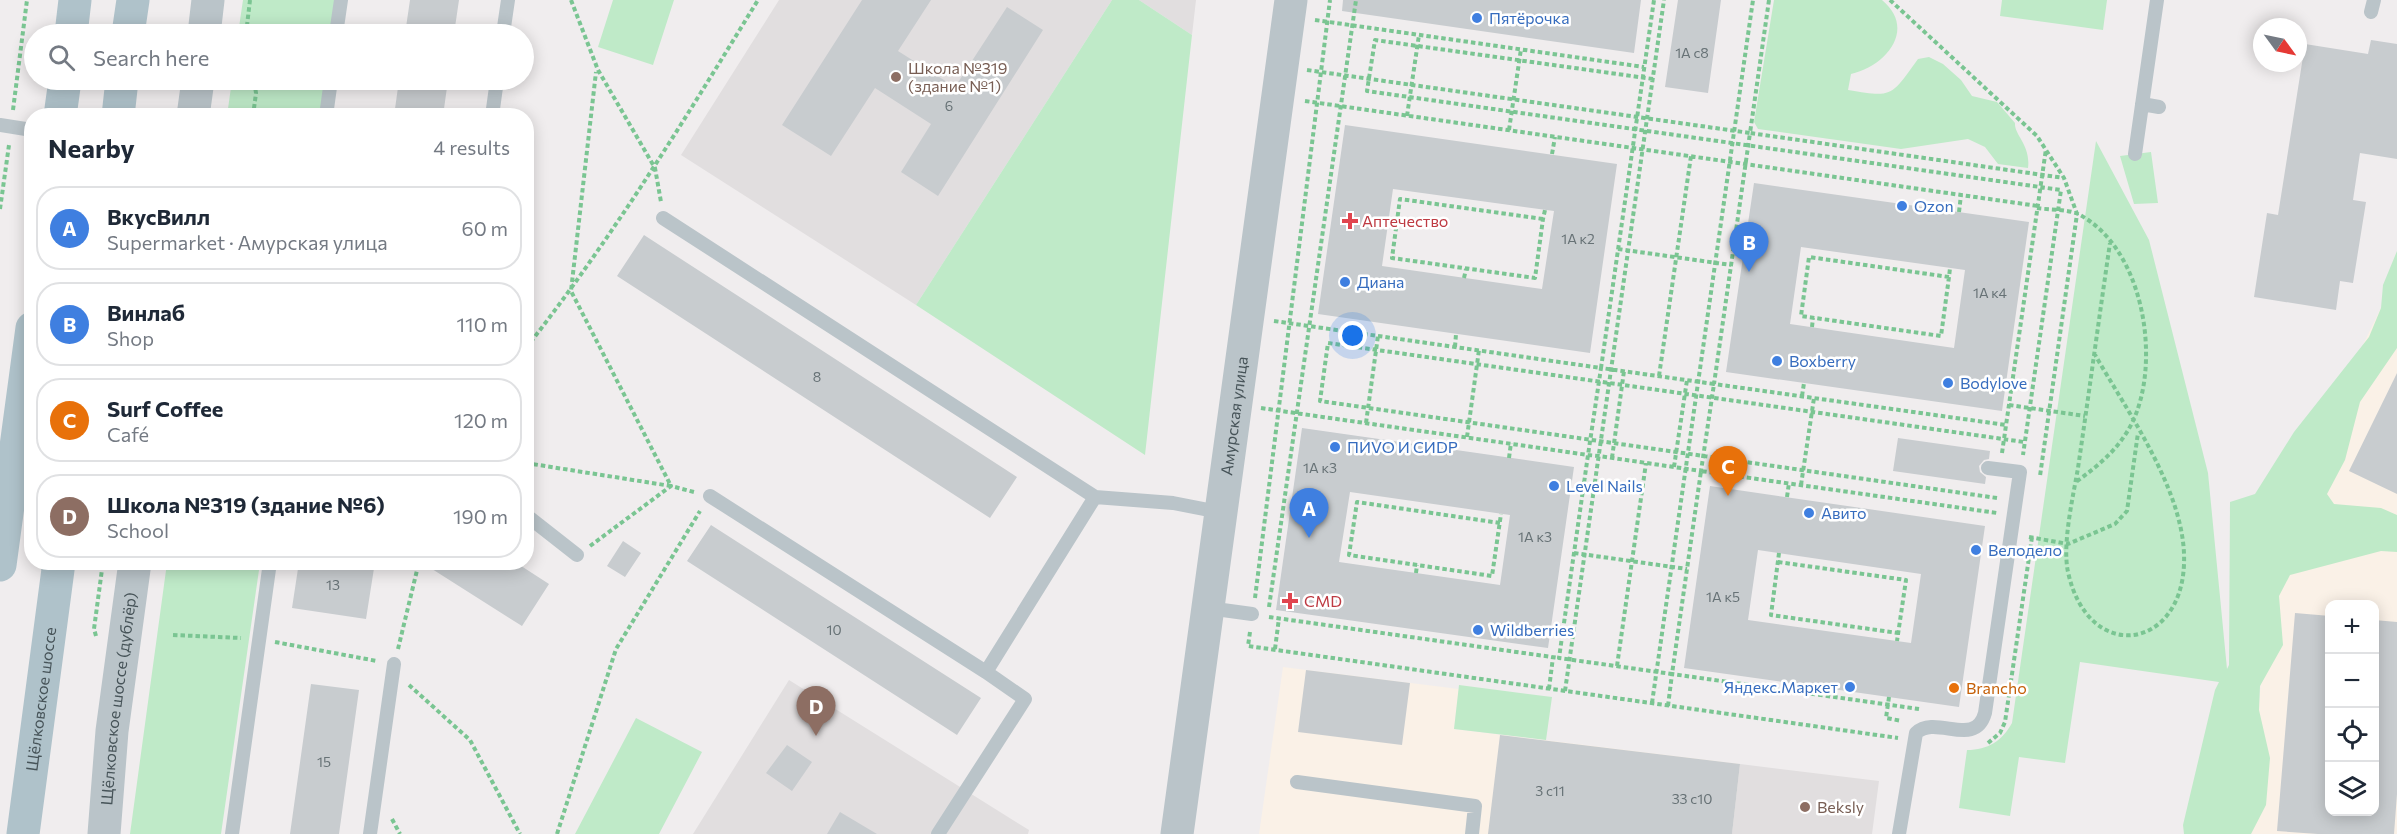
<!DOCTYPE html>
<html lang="en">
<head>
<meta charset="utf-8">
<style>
	body { margin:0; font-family:Commissioner,sans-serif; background:#f2f2f3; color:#1f2937 }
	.controls { position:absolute; right:18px; bottom:18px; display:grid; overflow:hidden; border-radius:12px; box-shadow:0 3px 15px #0003 }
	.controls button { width:54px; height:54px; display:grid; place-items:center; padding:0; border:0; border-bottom:2px solid #e0e1e3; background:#fff; color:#1f2937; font:30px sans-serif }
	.compass { position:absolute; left:2253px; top:18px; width:54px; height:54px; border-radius:50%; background:#fff; box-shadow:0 3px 15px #0003; rotate:123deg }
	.you { position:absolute; left:1353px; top:336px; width:21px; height:21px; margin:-15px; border:4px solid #fff; border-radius:50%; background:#1a73e8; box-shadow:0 0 0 9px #1a73e833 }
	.badge { display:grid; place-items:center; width:39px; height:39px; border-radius:50%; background:#1a73e8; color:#fff; font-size:20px; font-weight:700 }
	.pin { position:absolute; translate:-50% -50px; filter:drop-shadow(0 2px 3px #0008) }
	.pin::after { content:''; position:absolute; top:32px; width:21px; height:18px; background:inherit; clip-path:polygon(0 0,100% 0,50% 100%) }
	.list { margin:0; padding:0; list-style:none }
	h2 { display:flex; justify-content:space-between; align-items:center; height:78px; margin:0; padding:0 24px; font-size:26px }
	h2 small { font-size:20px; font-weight:400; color:#747a83 }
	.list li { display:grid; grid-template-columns:39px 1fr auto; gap:18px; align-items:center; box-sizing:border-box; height:84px; margin:0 12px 12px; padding:0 12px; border:2px solid #e0e1e3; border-radius:24px }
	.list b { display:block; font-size:22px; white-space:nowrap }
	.list p { margin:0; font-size:20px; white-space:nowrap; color:#747a83 }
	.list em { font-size:20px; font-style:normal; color:#747a83 }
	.icon { flex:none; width:33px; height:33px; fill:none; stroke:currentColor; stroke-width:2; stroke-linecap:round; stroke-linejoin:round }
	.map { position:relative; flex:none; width:2397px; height:834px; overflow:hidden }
	.search { position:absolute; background:#fff; box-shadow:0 3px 15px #0003; left:24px; top:24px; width:510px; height:66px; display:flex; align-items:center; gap:15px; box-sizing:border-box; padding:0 21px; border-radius:33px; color:#747a83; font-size:22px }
	.panel { position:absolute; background:#fff; box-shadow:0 3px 15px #0003; left:24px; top:108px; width:510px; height:462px; border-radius:24px }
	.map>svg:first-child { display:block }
	.commercial { fill:#faf1e7; fill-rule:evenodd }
	.education { fill:#e1dedf }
	.green { fill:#bfeac8 }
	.building { fill:#c8cccf; fill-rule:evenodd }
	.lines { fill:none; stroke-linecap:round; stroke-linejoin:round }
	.path { stroke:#7ac592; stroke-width:4; stroke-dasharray:4.5 3; stroke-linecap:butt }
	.service { stroke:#bac4c9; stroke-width:14 }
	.tertiary { stroke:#bac4c9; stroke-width:33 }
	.primary { stroke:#afc2ca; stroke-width:33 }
	.shop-dot { fill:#3f7fe0; stroke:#fff; stroke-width:2 }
	.education-dot { fill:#8d6e63; stroke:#fff; stroke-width:2 }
	.health-dot { fill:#e0444e; stroke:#fff; stroke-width:2 }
	.food-dot { fill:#e8710a; stroke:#fff; stroke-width:2 }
	.labels { text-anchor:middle; stroke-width:5; stroke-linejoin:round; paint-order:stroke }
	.number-label { font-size:14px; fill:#677276 }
	.shop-label { font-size:16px; fill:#366cbe; stroke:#fff; text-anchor:start }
	.education-label { font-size:16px; fill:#785e54; stroke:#fff; text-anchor:start }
	.health-label { font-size:16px; fill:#be3a42; stroke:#fff; text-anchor:start }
	.street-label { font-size:16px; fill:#475459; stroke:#fff }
	.food-label { font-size:16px; fill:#c56008; stroke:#fff; text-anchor:start }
</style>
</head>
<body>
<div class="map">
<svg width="2397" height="834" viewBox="0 0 2397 834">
	<rect width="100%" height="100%" fill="#f0edee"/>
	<path class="commercial" d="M2397 275V834H2248L2274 527ZM2330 604H2374V812H2330Z
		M1283 667 1459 689 1454 729 1740 764 1732 834H1259Z"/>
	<path class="education" d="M779 0H1112L916 305 681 155Z
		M1139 0H1196L1192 35Z
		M789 680 1029 830 1028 834H693Z
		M1740 764 1879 781 1872 834H1732Z"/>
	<path class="green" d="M243 0H340L335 34H238Z
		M613 0H674L653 65 598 47Z
		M1112 0H1139L1192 35 1145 455 916 305Z
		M1774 0H1882C1917 29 1886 66 1851 74L1848 90C1894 98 1891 96 1918 59L1929 57 1943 64 1961 80 1972 96 1997 102 2015 123C2014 135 2031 145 2028 168L1998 164 1985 147 1968 139 1901 149 1758 129 1754 122Z
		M2002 0H2107L2103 30 2000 16Z
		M232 80H328L323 115 227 116Z
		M2096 141 2149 240 2208 473 2227 669 2229 665 2230 502 2255 494 2294 432 2369 337 2381 308 2383 285 2397 251V348L2360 402 2345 460 2327 494 2334 504 2381 508 2397 515V552L2381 551 2290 575 2279 596 2283 645 2260 686 2259 710 2270 758 2266 805 2251 834H2184L2183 825 2215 690 2219 682 2080 662 2065 763 2019 757 2010 816 1959 808 1967 750C1988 750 2002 741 2012 723Z
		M2151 152 2158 203 2134 204 2120 156Z
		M167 563H260L221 834H130Z
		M1459 685 1552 697 1546 740 1454 729Z
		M636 718 702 752 659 834H575Z"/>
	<path class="building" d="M410 0H459L454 34H405Z
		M862 0H931L898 51 955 87 1007 7 1043 30 938 196 901 172 931 124 875 88 831 156 782 125Z
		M1343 0H1641L1634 53 1342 11Z
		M1678 0H1721L1708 93 1665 87Z
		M2371 40 2397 44V159L2360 153 2353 200 2366 202 2353 283 2340 281 2336 310 2254 297 2267 213 2278 215 2305 44 2368 54Z
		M399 80H448L443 116H394Z
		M1345 125 1617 164 1590 353 1318 314ZM1393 189 1554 211 1542 289 1382 266Z
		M1754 183 2029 222 2002 411 1726 372ZM1801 247 1965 270 1954 348 1790 324Z
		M644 235 1017 477 990 518 617 276Z
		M2397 373V494L2349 471Z
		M1302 428 1574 467 1548 648 1276 610ZM1350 492 1510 515 1500 585 1339 562Z
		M1898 438 1990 451 1989 459 1984 460 1979 466 1980 472 1986 477 1985 484 1893 471Z
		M1710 486 1985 526 1959 707 1684 668ZM1758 550 1921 574 1911 643 1748 620Z
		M711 525 981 698 957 735 687 561Z
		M623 541 641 553 625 577 607 566Z
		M299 562H375L366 619 292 608Z
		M421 562H515L549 584 522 626Z
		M2295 613 2330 616V812H2374V620L2397 622V794L2394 834H2318L2277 831Z
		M1306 670 1410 683 1402 745 1298 732Z
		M311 684 359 690 339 834H290Z
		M1500 735 1740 764 1732 834H1488Z
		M787 745 812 762 792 791 766 773Z
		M840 812 877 834H827Z"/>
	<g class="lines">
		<path class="path" d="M571 0 598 70 655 168 661 202
			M1769 0 1750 133 2064 178
			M1890 0 2037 136 2064 178 2077 214 2040 476
			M1315 20 1644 67
			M246 34 250 0
			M1307 70 1750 133 1714 384 2006 425
			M1653 79 1375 40 1367 91 2061 190 2023 455
			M1305 101 2038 206
			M13 110 27 0
			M253 116 256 93 254 80
			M1407 116 1419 35
			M1509 130 1521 49
			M1552 154 1555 137
			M2037 208C2049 210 2067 209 2078 214 2144 247 2162 362 2132 423 2119 449 2099 465 2076 482
			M0 209 9 145
			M1959 212 1961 195
			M1543 219 1400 199 1392 258 1535 278 1543 219 1545 210
			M1618 249 1731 265
			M1949 277 1941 336 1801 316 1809 257 1949 277 1950 268
			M1464 278 1466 269
			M1274 321 1601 368 1654 0
			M1812 327 1813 318
			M1455 347 1456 334
			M526 348C613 237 685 119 758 0
			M2094 353C2128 413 2187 494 2184 564 2181 651 2088 664 2068 572 2062 544 2073 497 2078 468 2089 393 2099 318 2110 243
			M1659 376 1691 156
			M1802 396 1804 383
			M2009 405 2085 416
			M1261 408C1370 424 1479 439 1588 455L1599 456 1701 471 1714 384 1601 368 1588 455 1559 658 1672 674 1701 471 1997 513
			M1366 423 1378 336
			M1467 437 1479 350
			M2002 453 2046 149
			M1509 458 1511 443
			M1612 458 1624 371
			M526 463 671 486 571 291 596 72
			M1674 467 1687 380
			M1801 485 1814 398
			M1787 497 1789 483
			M1997 498 1320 401 1328 343 2024 442
			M1500 523 1357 502 1349 555 1492 576 1501 514
			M2029 537 2068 544 2115 524 2127 511 2138 433
			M590 546 671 486 694 492
			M1574 553 1687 569
			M1779 553 1771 615 1898 633
			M1778 562 1906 580 1897 641
			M1416 573 1417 565
			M1255 598 1330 0
			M1269 607 1356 0
			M1269 617 1559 658
			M1250 632 1248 646 1898 738
			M173 635 241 638
			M96 636 94 629 103 562
			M275 642 377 661
			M398 649 419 562
			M1275 649 1279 618
			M1617 666 1646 463
			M409 685 470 740 520 834
			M1549 689 1553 657
			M1565 691 1664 0
			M1889 697 1886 718 1902 721
			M1652 703 1753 0
			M1668 706 1672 674 1919 709
			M1988 743 2000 733 2005 722 2032 537
			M392 819 400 834
			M557 834 616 649 700 511"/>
		<path class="service" d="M2371 12 2374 0
			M336 34 341 0
			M503 34 508 0
			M2142 104 2159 107
			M326 116 331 80
			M492 116 497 80
			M0 125 32 130
			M2135 154 2157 0
			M663 218 1095 497 1173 503 1219 512
			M710 496 986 672 1095 497
			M526 515 577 555
			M1208 608 1252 614
			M1297 782 1475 806 1472 834
			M232 834 270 562
			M370 834 394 664
			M938 834 1025 699 986 672
			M1899 834 1916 733C1936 714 1975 749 1985 713L2020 472 1988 468"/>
		<g class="tertiary">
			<path d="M204 34 208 0"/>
			<path d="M193 116 198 80"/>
			<path id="s1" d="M104 834 112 731 135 562"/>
			<path id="s2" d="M1177 834 1291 0"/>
		</g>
		<g class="primary">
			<path d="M71 34 75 0"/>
			<path d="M128 34 133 0"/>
			<path d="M60 116 65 80"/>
			<path d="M118 116 122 80"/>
			<path d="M0 565 32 328"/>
			<path id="s3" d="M23 834 59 562"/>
		</g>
	</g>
	<g class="shop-dot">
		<circle cx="1477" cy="18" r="6"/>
		<circle cx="1902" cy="206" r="6"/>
		<circle cx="1345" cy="282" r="6"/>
		<circle cx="1777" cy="361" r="6"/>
		<circle cx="1948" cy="383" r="6"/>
		<circle cx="1335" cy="447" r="6"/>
		<circle cx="1554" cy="486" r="6"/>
		<circle cx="1809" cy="513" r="6"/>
		<circle cx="1976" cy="550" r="6"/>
		<circle cx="1478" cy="630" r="6"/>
		<circle cx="1850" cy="687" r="6"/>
	</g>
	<g class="education-dot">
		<circle cx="896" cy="77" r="6"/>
		<circle cx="1805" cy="807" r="6"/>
	</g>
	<g class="health-dot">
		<path d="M1347 212h6v6h6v6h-6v6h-6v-6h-6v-6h6z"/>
		<path d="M1287 592h6v6h6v6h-6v6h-6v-6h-6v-6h6z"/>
	</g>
	<circle class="food-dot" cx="1954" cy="688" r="6"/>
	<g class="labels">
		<g class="number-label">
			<text x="1692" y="58">1А с8</text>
			<text x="949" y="111">6</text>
			<text x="1578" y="244">1А к2</text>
			<text x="1990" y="298">1А к4</text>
			<text x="817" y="382">8</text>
			<text x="1320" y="473">1А к3</text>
			<text x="1535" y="542">1А к3</text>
			<text x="333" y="590">13</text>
			<text x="1723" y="602">1А к5</text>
			<text x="834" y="635">10</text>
			<text x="324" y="767">15</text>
			<text x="1550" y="796">3 с11</text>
			<text x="1692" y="804">33 с10</text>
		</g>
		<g class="shop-label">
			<text x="1489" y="24">Пятёрочка</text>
			<text x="1914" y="212">Ozon</text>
			<text x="1357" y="288">Диана</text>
			<text x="1789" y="367">Boxberry</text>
			<text x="1960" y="389">Bodylove</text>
			<text x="1347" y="453">ПИVO И СИDР</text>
			<text x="1566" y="492">Level Nails</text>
			<text x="1821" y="519">Авито</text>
			<text x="1988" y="556">Велодело</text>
			<text x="1490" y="636">Wildberries</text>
			<text x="1838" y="693" text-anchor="end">Яндекс.Маркет</text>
		</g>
		<g class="education-label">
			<text x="908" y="74">Школа №319<tspan x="908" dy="18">(здание №1)</tspan></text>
			<text x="1817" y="813">Beksly</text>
		</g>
		<g class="health-label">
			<text x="1362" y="227">Аптечество</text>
			<text x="1304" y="607">CMD</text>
		</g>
		<g class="street-label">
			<text dy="6" stroke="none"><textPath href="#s2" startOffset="422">Амурская улица</textPath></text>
			<text dy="6" stroke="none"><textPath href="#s3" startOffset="136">Щёлковское шоссе</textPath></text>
			<text dy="6" stroke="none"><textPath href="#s1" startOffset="136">Щёлковское шоссе (дублёр)</textPath></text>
		</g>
		<g class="food-label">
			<text x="1966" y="694">Brancho</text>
		</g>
	</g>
</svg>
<div class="controls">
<button>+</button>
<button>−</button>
<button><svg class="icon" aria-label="locate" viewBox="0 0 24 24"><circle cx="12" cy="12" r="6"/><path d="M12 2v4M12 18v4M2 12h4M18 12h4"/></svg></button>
<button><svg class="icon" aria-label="layers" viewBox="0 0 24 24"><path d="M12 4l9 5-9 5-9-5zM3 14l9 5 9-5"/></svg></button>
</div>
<svg class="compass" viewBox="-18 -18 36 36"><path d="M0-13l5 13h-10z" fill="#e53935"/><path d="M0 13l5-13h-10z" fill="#747a83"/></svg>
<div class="you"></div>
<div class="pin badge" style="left:1309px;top:538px;background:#3f7fe0">A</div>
<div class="pin badge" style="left:1749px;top:272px;background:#3f7fe0">B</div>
<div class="pin badge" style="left:1728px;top:496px;background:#e8710a">C</div>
<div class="pin badge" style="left:816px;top:736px;background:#8d6e63">D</div>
<div class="search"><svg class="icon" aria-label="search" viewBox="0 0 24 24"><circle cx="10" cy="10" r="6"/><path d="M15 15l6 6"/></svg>Search here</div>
<section class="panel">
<h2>Nearby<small>4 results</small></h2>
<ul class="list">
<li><span class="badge" style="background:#3f7fe0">A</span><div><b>ВкусВилл</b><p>Supermarket · Амурская улица</p></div><em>60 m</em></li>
<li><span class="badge" style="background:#3f7fe0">B</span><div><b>Винлаб</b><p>Shop</p></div><em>110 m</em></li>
<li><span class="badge" style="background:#e8710a">C</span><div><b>Surf Coffee</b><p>Café</p></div><em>120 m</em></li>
<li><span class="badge" style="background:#8d6e63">D</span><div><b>Школа №319 (здание №6)</b><p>School</p></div><em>190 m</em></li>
</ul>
</section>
</div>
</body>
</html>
